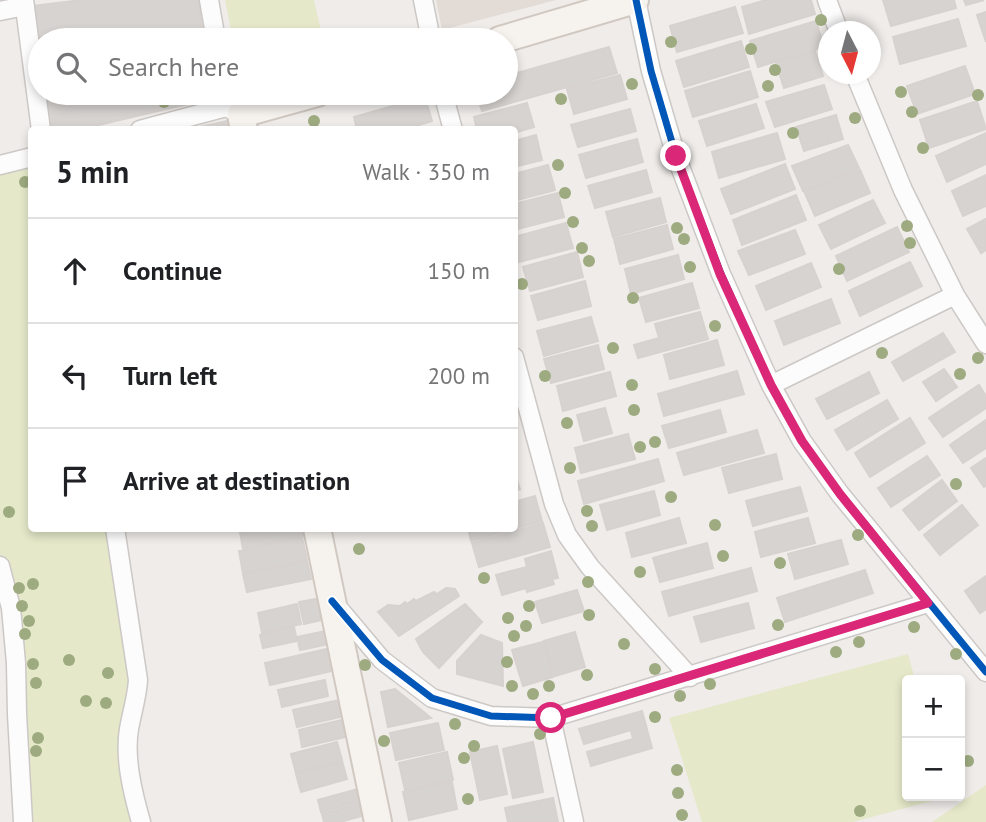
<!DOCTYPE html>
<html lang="en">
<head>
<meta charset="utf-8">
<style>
	body { margin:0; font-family:"PT Sans",sans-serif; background:#f6f6f6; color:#202124 }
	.controls { position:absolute; right:21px; bottom:21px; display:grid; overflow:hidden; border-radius:7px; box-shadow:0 4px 10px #0003 }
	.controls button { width:63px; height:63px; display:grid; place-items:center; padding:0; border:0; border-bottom:2px solid #e0e0e0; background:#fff; color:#202124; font:35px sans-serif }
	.compass { position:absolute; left:818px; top:21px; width:63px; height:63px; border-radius:50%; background:#fff; box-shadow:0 4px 10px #0003; rotate:174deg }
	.stop { position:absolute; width:21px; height:21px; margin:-16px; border:5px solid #db2777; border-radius:50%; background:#fff }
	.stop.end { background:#db2777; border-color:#fff; box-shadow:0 2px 7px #0008 }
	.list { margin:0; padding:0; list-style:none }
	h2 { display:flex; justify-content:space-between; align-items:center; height:91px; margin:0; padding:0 28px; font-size:30px }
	h2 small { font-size:23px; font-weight:400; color:#757577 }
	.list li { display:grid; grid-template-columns:46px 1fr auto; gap:21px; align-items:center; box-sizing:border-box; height:105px; padding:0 28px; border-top:2px solid #e0e0e0 }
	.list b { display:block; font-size:26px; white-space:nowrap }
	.list em { font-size:23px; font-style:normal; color:#757577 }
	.icon { flex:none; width:38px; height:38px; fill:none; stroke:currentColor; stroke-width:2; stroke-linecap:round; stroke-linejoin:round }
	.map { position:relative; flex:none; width:986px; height:822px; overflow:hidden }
	.search { position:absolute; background:#fff; box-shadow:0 4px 10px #0003; left:28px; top:28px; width:490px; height:77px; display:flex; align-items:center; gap:18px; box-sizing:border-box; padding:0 24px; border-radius:38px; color:#757577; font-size:26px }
	.panel { position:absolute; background:#fff; box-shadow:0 4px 10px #0003; left:28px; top:126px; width:490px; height:406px; border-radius:7px }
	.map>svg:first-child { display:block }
	.residential { fill:#e3dcd6 }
	.green { fill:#e5e9c9 }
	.building { fill:#d7d3d0; stroke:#d7d2cf; stroke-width:2 }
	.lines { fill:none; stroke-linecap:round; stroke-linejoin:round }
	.minor-casing { stroke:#ccc8c5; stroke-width:21 }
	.secondary-casing { stroke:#d0c8c1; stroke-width:30 }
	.minor { stroke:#fdfcfc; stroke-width:18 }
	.secondary { stroke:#f6f2ee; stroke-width:26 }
	.cycleway-casing { stroke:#fff; stroke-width:11 }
	.cycleway { stroke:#0057b8; stroke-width:7 }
	.tree { fill:#9eab80 }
	.route { stroke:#db2777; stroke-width:9 }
</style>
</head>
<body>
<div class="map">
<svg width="986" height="822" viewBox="0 0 986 822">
	<rect width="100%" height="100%" fill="#efece9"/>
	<path class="residential" d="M436 0H556L442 30Z"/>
	<path class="green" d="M225 0H314L323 40H233Z
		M31 157 32 528 115 529 138 680 129 730 141 822H23L0 566V165Z
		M908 654 915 680H907V796L947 797 853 822H702L669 718Z
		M986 785V822H932Z"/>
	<path class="building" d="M81 0H198L204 40H40V67L32 6Z
		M766 0H811L815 14 749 34 742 7Z
		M883 0H954L956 8 891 26Z
		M964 0H984L966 5Z
		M735 7 743 33 677 52 670 26Z
		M986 12V42L977 15Z
		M958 19 966 46 900 64 893 37Z
		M816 21 824 47 758 67 750 41Z
		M741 41 749 67 684 87 676 61Z
		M609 47 617 73 482 111 476 93H506V76Z
		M815 51 823 76 784 88 776 63Z
		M965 66 975 94 917 114 907 86Z
		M750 71 758 97 693 117 685 91Z
		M620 75 627 99 574 114 567 89Z
		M824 85 832 109 775 127 766 102Z
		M44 93H213L214 98 77 130H49Z
		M425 97 432 121 402 130H357L354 117Z
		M977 101 986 129 929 148 920 120Z
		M527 103 534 127 514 133V130H477L474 117Z
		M756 104 764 128 707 146 699 121Z
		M630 109 636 131 578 147 571 125Z
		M836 115 843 139 804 151 796 127Z
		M227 121 229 130H191V129Z
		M777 133 785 159 719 178 712 152Z
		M986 133V164L947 182 936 156Z
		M536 135 542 160 514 167V141Z
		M637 139 643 162 586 178 579 155Z
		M848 145 859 168 803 191 792 166Z
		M785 164 795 189 731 214 721 189Z
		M548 165 555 190 514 201V174Z
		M646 170 652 192 595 208 588 186Z
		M860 170 870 193 815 216 804 191Z
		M986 175V206L963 216 952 191Z
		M558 193 564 217 514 230V204Z
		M796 195 806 220 742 245 733 220Z
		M660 198 666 222 613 237 606 212Z
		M873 200 885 223 831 249 819 225Z
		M986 219V250L981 253 967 229Z
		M566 223 573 248 519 262 514 244V237Z
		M667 225 673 249 620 264 614 239Z
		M897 227 909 252 847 281 836 256Z
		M795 230 805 254 749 275 738 251Z
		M577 252 583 277 530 291 523 267Z
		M678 255 684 279 631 294 625 269Z
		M910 262 922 286 860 316 849 291Z
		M811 263 821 287 766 310 756 286Z
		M585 281 591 306 538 320 531 296Z
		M692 283 699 308 646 322 639 298Z
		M831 299 840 323 784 345 775 321Z
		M700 312 708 339 638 358 634 345 659 338 655 324Z
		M591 317 598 341 544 356 537 331Z
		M943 333 955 352 903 381 892 362Z
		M717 340 724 365 670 379 664 355Z
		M598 345 604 369 551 383 544 359Z
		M944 369 957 387 936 401 923 382Z
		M737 371 744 394 664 416 658 394Z
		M610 372 616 396 563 411 557 386Z
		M869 372 879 393 827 419 816 399Z
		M979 385 986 396V408L943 437 929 418Z
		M887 400 898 419 847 450 835 430Z
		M605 408 612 433 584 441 577 415Z
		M720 410 726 432 669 448 662 426Z
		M910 418 925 443 870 477 855 453Z
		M986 420V448L963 463 950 445Z
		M757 430 764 453 684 475 677 453Z
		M628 434 635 459 581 473 575 448Z
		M776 454 782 479 729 493 722 468Z
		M927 456 940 475 891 507 878 488Z
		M986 458V485L984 487 971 468Z
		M658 459 664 481 584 504 578 481Z
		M514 472 520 489 514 491Z
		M942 480 957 501 919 530 903 510Z
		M800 487 807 511 753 526 746 501Z
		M654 491 660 515 607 530 600 505Z
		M535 496 542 521 471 541 468 528H514V502Z
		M962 505 978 525 940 555 924 535Z
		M679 518 686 543 632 557 626 533Z
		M808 518 815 543 761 557 755 532Z
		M543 523 550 547 479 567 472 543Z
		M256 528H302L304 536 243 549 240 532Z
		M302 537 307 560 243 573 239 551Z
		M841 540 848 564 795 579 788 554Z
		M707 543 713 568 660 582 653 558Z
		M551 551 558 578 552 579 554 584 527 592 526 588 502 595 496 575 527 567 525 559Z
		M307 561 311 579 247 592 243 574Z
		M751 568 757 591 669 616 662 592Z
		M865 570 873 593 785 622 777 598Z
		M986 576V609L980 613 965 591Z
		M446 588 455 589 459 596 399 636 378 612 388 605 400 606 405 602 407 604 414 599 416 601 434 592 437 594Z
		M577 590 584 611 542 623 535 602Z
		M321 598 326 619 304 624 299 602Z
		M748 603 754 628 701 642 694 617Z
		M297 604 301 624 262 633 258 613Z
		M465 604 482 622 439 668 423 652 416 639Z
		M294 627 297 641 263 648 260 635Z
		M326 631 329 644 300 650 297 637Z
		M575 632 585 667 555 676 544 641Z
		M481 635 502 643 503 686 457 674V661Z
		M543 642 553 677 523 686 512 650Z
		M331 648 336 670 270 685 265 663Z
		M325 680 328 696 282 707 278 690Z
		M395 689 431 718 388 727 381 692Z
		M340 700 344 716 297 727 293 710Z
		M642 711 652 748 591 766 587 752 633 739 631 730 584 744 579 729Z
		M346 719 350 736 302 747 299 730Z
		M438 723 444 750 396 760 390 733Z
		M337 742 342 760 296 773 291 754Z
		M533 742 543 792 513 798 503 749Z
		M497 746 507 794 480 800 470 752Z
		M447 752 453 780 405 790 399 763Z
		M342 761 347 779 301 792 296 774Z
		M452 782 457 809 409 820 403 792Z
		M358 789 361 801 321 812 318 800Z
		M553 798 558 822H508L505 808Z
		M362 803 365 815 340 822H324L322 814Z"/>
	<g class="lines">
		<defs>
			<path id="minor" d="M24 0 41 130
				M209 0 216 40
				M423 0 431 40
				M636 0 651 71 676 156 721 274 771 385 802 441 840 494 986 672
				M827 0 839 32
				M0 11 25 6
				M855 74 903 190 955 295 986 344
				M443 93 453 130
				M140 130 226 107 241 114
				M0 165 32 157
				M514 357 554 504 567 535 590 567 690 677
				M771 385 955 295
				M115 528 138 680C137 697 132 712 129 729 124 758 133 794 141 822
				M0 566 11 608 16 663 17 714 23 822
				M334 603 382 660 432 698 491 716 551 718 928 603
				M551 718 574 822"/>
			<path id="secondary" d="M500 40 635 0
				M244 130 241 114 317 93
				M317 528 378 822"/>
		</defs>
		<use href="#minor" class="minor-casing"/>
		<use href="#secondary" class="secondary-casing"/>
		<use href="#minor" class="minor"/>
		<use href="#secondary" class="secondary"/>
		<defs>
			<path id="cycleway" d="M636 0 651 71 676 156 721 274 771 385 802 441 840 494 986 672
				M332 601 382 660 432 698 491 716 551 718 928 603"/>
		</defs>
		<use href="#cycleway" class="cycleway-casing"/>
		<use href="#cycleway" class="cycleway"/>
	</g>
	<g class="tree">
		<circle cx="821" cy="20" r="6"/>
		<circle cx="671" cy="42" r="6"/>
		<circle cx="751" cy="49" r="6"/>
		<circle cx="775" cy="70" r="6"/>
		<circle cx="632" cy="84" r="6"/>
		<circle cx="768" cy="86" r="6"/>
		<circle cx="901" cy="92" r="6"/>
		<circle cx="978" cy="95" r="6"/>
		<circle cx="561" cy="99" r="6"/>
		<circle cx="164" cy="102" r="6"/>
		<circle cx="912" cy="112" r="6"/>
		<circle cx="855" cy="118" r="6"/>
		<circle cx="314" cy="121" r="6"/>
		<circle cx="793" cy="133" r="6"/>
		<circle cx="923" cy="148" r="6"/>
		<circle cx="558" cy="165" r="6"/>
		<circle cx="25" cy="182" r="6"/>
		<circle cx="565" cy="193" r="6"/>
		<circle cx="573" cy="222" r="6"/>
		<circle cx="907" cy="226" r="6"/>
		<circle cx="677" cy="228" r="6"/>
		<circle cx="684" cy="239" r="6"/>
		<circle cx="910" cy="243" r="6"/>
		<circle cx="582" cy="248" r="6"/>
		<circle cx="589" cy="261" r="6"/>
		<circle cx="690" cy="267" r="6"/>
		<circle cx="839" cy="269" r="6"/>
		<circle cx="522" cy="284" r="6"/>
		<circle cx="633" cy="298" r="6"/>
		<circle cx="715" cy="326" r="6"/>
		<circle cx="613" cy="348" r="6"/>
		<circle cx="882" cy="353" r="6"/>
		<circle cx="978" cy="358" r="6"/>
		<circle cx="960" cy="374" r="6"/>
		<circle cx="545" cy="376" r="6"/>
		<circle cx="632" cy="385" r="6"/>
		<circle cx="634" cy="410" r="6"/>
		<circle cx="567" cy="423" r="6"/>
		<circle cx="655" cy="442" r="6"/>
		<circle cx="640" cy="447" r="6"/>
		<circle cx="570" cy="468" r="6"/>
		<circle cx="956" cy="484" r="6"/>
		<circle cx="671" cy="497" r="6"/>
		<circle cx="587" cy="511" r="6"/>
		<circle cx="9" cy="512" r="6"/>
		<circle cx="715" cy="525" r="6"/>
		<circle cx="592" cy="526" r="6"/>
		<circle cx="858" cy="535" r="6"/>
		<circle cx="359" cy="549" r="6"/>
		<circle cx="723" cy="556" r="6"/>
		<circle cx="780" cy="563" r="6"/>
		<circle cx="640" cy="572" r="6"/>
		<circle cx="484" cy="578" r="6"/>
		<circle cx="588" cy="582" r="6"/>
		<circle cx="33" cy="584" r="6"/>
		<circle cx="19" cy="588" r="6"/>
		<circle cx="22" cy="606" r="6"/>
		<circle cx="529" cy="606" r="6"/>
		<circle cx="589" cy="615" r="6"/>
		<circle cx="508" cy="618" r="6"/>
		<circle cx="29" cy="621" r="6"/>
		<circle cx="778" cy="625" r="6"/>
		<circle cx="526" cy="626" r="6"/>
		<circle cx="914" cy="627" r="6"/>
		<circle cx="25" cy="634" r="6"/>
		<circle cx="514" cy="636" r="6"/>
		<circle cx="859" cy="642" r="6"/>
		<circle cx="624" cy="644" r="6"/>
		<circle cx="836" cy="652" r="6"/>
		<circle cx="956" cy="654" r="6"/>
		<circle cx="69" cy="660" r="6"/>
		<circle cx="507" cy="662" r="6"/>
		<circle cx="33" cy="664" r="6"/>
		<circle cx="365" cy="665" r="6"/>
		<circle cx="655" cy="669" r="6"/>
		<circle cx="108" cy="673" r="6"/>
		<circle cx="587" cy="675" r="6"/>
		<circle cx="36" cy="683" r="6"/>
		<circle cx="710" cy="684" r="6"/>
		<circle cx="512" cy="686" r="6"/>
		<circle cx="549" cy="686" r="6"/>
		<circle cx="533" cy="694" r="6"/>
		<circle cx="680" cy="696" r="6"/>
		<circle cx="86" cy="701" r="6"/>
		<circle cx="106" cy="703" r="6"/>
		<circle cx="655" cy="717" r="6"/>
		<circle cx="455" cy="724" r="6"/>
		<circle cx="540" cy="734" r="6"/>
		<circle cx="38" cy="738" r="6"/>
		<circle cx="384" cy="741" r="6"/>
		<circle cx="474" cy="746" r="6"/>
		<circle cx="36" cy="751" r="6"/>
		<circle cx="464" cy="758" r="6"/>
		<circle cx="968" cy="761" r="6"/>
		<circle cx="677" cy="770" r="6"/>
		<circle cx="678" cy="793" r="6"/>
		<circle cx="468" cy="799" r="6"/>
		<circle cx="860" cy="811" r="6"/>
		<circle cx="682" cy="815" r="6"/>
	</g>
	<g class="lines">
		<path class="route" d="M551 718 928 603 840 494 802 441 771 385 720 274 676 156"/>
	</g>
</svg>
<div class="controls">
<button>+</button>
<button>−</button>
</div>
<svg class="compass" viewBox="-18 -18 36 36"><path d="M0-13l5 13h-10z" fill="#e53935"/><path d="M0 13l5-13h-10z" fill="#757577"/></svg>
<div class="stop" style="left:551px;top:718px"></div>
<div class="stop end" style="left:676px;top:156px"></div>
<div class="search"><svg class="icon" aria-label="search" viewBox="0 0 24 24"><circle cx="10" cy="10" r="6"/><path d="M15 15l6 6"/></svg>Search here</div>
<section class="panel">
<h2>5 min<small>Walk · 350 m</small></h2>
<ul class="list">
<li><svg class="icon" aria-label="ahead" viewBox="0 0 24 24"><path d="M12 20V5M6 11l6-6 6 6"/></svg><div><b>Continue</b></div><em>150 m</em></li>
<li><svg class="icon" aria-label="left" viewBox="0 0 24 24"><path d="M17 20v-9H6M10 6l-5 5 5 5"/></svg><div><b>Turn left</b></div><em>200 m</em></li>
<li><svg class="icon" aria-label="arrive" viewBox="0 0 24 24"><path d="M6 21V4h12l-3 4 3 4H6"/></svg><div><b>Arrive at destination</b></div></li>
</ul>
</section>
</div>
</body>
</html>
